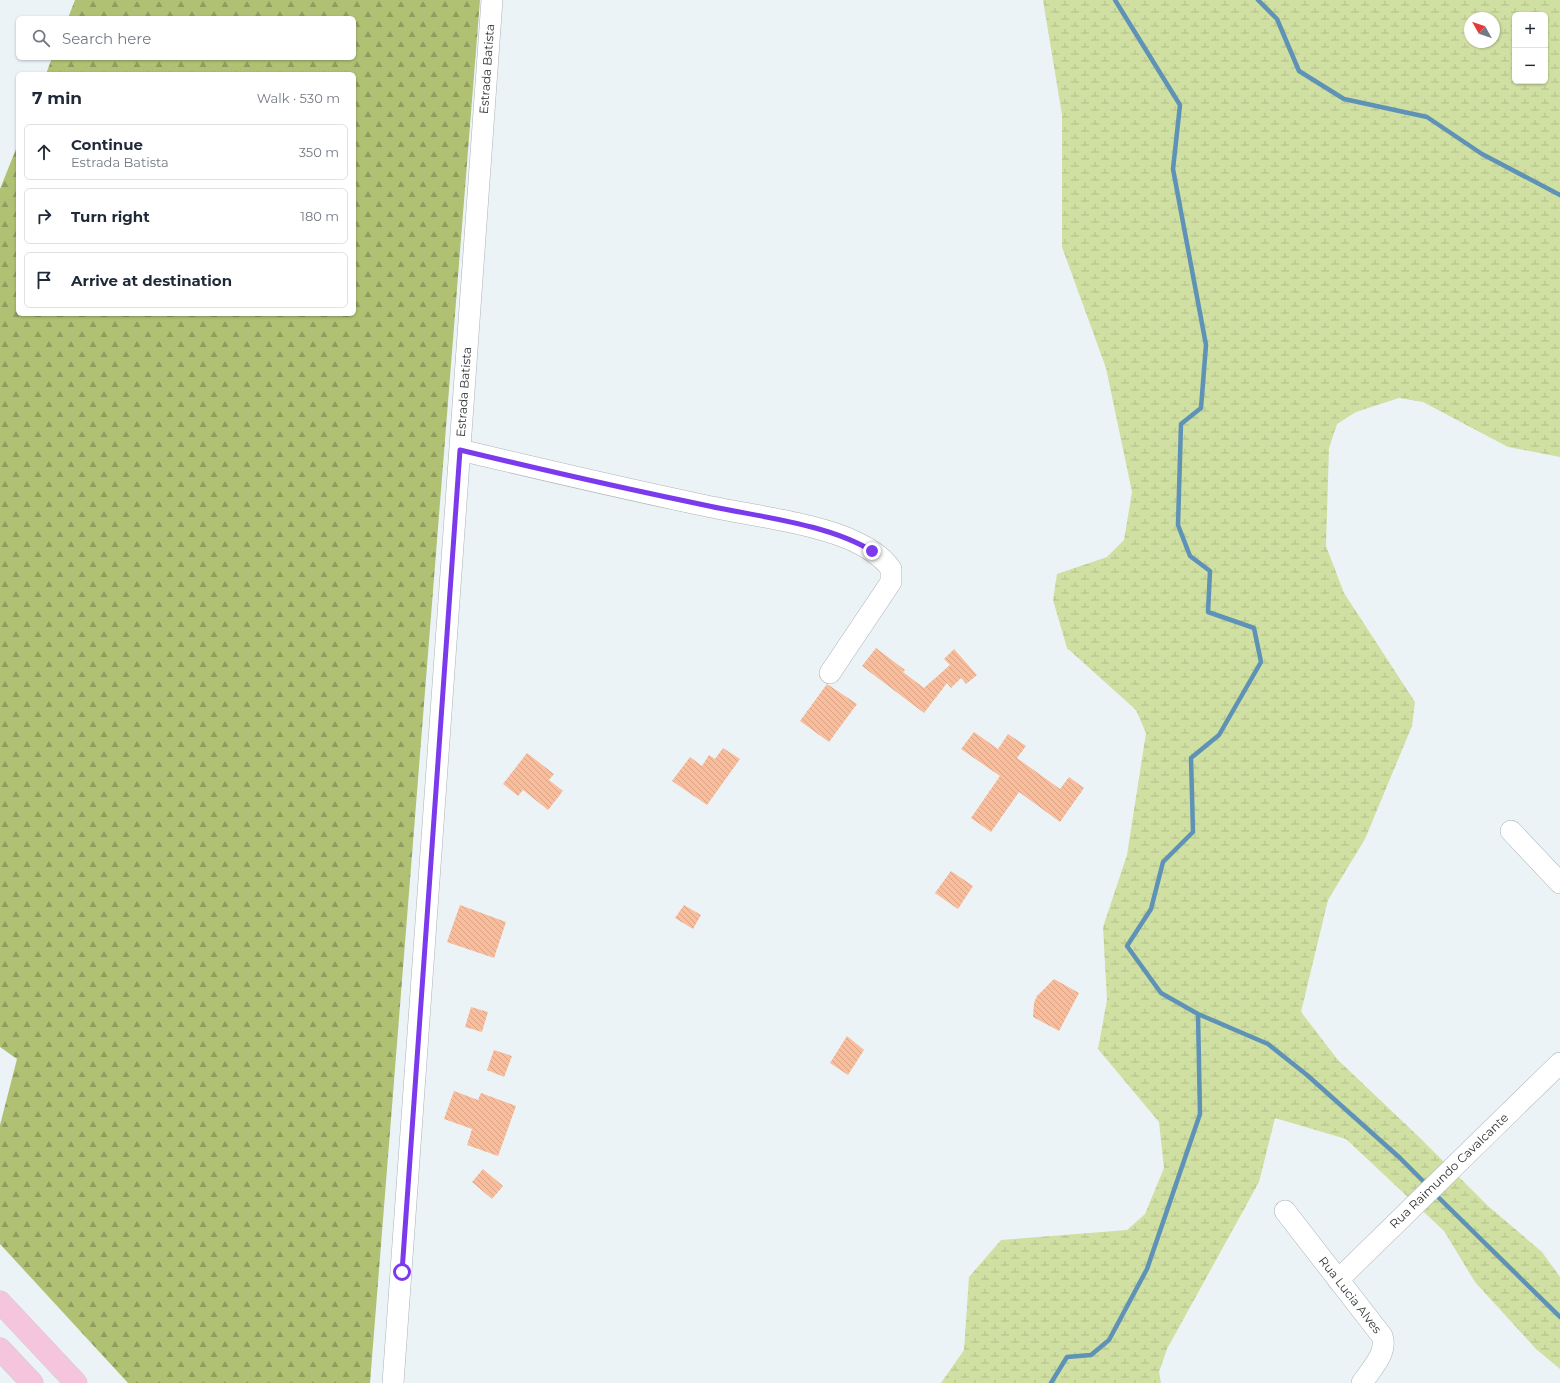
<!DOCTYPE html>
<html lang="en">
<head>
<meta charset="utf-8">
<style>
	body { margin:0; font-family:Montserrat,sans-serif; background:#f6f6f7; color:#1f2937 }
	.controls { position:absolute; right:12px; top:12px; display:grid; overflow:hidden; border-radius:6px; box-shadow:0 1px 3px #0004 }
	.controls button { width:36px; height:36px; display:grid; place-items:center; padding:0; border:0; border-bottom:1px solid #e0e1e3; background:#fff; color:#1f2937; font:20px sans-serif }
	.compass { position:absolute; left:1464px; top:12px; width:36px; height:36px; border-radius:50%; background:#fff; box-shadow:0 1px 3px #0004; rotate:310deg }
	.stop { position:absolute; width:12px; height:12px; margin:-9px; border:3px solid #7c3aed; border-radius:50%; background:#fff }
	.stop.end { background:#7c3aed; border-color:#fff; box-shadow:0 1px 4px #0008 }
	.list { margin:0; padding:0; list-style:none }
	h2 { display:flex; justify-content:space-between; align-items:center; height:52px; margin:0; padding:0 16px; font-size:17px }
	h2 small { font-size:13px; font-weight:400; color:#747a83 }
	.list li { display:grid; grid-template-columns:26px 1fr auto; gap:12px; align-items:center; box-sizing:border-box; height:56px; margin:0 8px 8px; padding:0 8px; border:1px solid #e0e1e3; border-radius:6px }
	.list b { display:block; font-size:15px; white-space:nowrap }
	.list p { margin:0; font-size:13px; white-space:nowrap; color:#747a83 }
	.list em { font-size:13px; font-style:normal; color:#747a83 }
	.icon { flex:none; width:22px; height:22px; fill:none; stroke:currentColor; stroke-width:2; stroke-linecap:round; stroke-linejoin:round }
	.map { position:relative; flex:none; width:1560px; height:1383px; overflow:hidden }
	.search { position:absolute; background:#fff; box-shadow:0 1px 3px #0004; left:16px; top:16px; width:340px; height:44px; display:flex; align-items:center; gap:10px; box-sizing:border-box; padding:0 14px; border-radius:6px; color:#747a83; font-size:15px }
	.panel { position:absolute; background:#fff; box-shadow:0 1px 3px #0004; left:16px; top:72px; width:340px; height:244px; border-radius:6px }
	.map>svg:first-child { display:block }
	.forest { fill:url(#forest-firs) }
	.wetland { fill:url(#wetland-marsh); fill-rule:evenodd }
	.lines { fill:none; stroke-linecap:round; stroke-linejoin:round }
	.stream { stroke:#5e92b6; stroke-width:4.5 }
	.building { fill:url(#building-back-hatch) }
	.minor-casing { stroke:#acb2b7; stroke-width:22 }
	.highway-casing { stroke:#cdcece; stroke-width:23 }
	.minor { stroke:#fff; stroke-width:21 }
	.highway { stroke:#f5c5dd; stroke-width:22 }
	.route { stroke:#7c3aed; stroke-width:5 }
	.labels { text-anchor:middle; stroke-width:3; stroke-linejoin:round; paint-order:stroke }
	.street-label { font-size:12px; fill:#303234; stroke:#fff }
</style>
</head>
<body>
<div class="map">
<svg width="1560" height="1383" viewBox="0 0 1560 1383">
	<defs>
		<pattern id="forest-firs" width="22" height="20" patternUnits="userSpaceOnUse"><rect width="22" height="20" fill="#b0c173"/><path d="M5 1l3.5 6h-7zM16 11l3.5 6h-7z" fill="#909d5f"/></pattern>
		<pattern id="wetland-marsh" width="20" height="14" patternUnits="userSpaceOnUse"><rect width="20" height="14" fill="#d0dfa2"/><path d="M1 5h8M5 5V1M11 12h8M15 12V8" fill="none" stroke="#b3c08c"/></pattern>
		<pattern id="building-back-hatch" width="6" height="6" patternUnits="userSpaceOnUse"><rect width="6" height="6" fill="#f9bd9b"/><path d="M-1 5l2 2M0 0l6 6M5-1l2 2" fill="none" stroke="#d6a386"/></pattern>
	</defs>
	<rect width="100%" height="100%" fill="#ecf3f7"/>
	<path class="forest" d="M75 0H480L370 1383H128L0 1244V1125L17 1059 0 1047V189L18 144V314H354V74H46L52 58H354V18H68Z"/>
	<path class="wetland" d="M1043 0H1560V457L1508 447 1423 402 1399 398 1356 412 1337 424 1329 448 1326 546 1344 593 1415 702 1412 726 1365 839 1328 900 1301 1012 1338 1060 1419 1137 1488 1206 1542 1252 1560 1277V1369L1536 1349 1475 1282 1444 1231 1346 1139 1275 1118 1259 1182 1167 1349 1159 1372 1161 1383H941L964 1350 969 1277 1001 1240 1127 1230 1145 1214 1164 1168 1159 1122 1098 1049 1107 1000 1103 927 1127 855 1146 733 1136 710 1067 648 1053 600 1057 574 1107 557 1124 540 1132 492 1106 368 1062 247V115ZM1515 15H1545V81H1515ZM1470 18H1494V42H1470Z"/>
	<g class="lines">
		<path class="stream" d="M1258 0 1277 19 1299 71 1344 99 1427 117 1482 154 1560 195
			M1198 1014 1268 1044 1307 1075 1400 1158 1428 1186
			M1434 1193 1560 1317
			M1051 1383 1067 1357 1091 1355 1109 1340 1147 1269 1200 1114 1198 1014 1161 993 1127 946 1151 909 1163 862 1193 832 1191 758 1219 735 1261 662 1254 628 1208 612 1210 571 1190 556 1178 525 1181 424 1201 408 1206 345 1173 169 1180 105 1115 0"/>
	</g>
	<path class="building" d="M876 648 905 670 903 672 924 688 950 665 944 659 954 649 977 675 966 684 961 678 951 688 947 683 924 713 862 666Z
		M827 684 857 704 829 742 800 721Z
		M974 732 998 749 1008 734 1026 746 1017 758 1060 789 1069 777 1084 788 1060 822 1019 792 991 832 971 818 1000 776 961 749Z
		M723 748 740 759 707 805 672 781 690 757 702 766 709 755 715 759Z
		M527 753 554 774 549 780 563 791 548 810 523 790 518 796 503 784Z
		M951 871 973 886 958 909 935 893Z
		M460 905 506 922 494 958 447 942Z
		M684 905 701 915 693 929 675 918Z
		M1054 979 1079 993 1059 1031 1033 1017 1034 1003 1037 996Z
		M471 1007 488 1012 482 1032 465 1027Z
		M847 1036 864 1050 848 1075 830 1063Z
		M494 1050 512 1056 504 1077 487 1070Z
		M454 1091 478 1100 481 1093 516 1106 498 1156 467 1145 472 1129 444 1119Z
		M483 1169 503 1186 492 1199 472 1182Z"/>
	<g class="lines">
		<defs>
			<path id="minor" d="M460 450C540 469 621 488 702 505 748 515 803 521 847 538 863 545 881 554 891 569V582L830 673
				M1511 831 1560 883
				M1285 1211 1382 1336C1388 1353 1371 1369 1362 1383
				M1338 1280 1560 1063
				M393 1383 492 0"/>
			<path id="highway" d="M0 1302 76 1383
				M0 1349 32 1383"/>
		</defs>
		<use href="#minor" class="minor-casing"/>
		<use href="#highway" class="highway-casing"/>
		<use href="#minor" class="minor"/>
		<use href="#highway" class="highway"/>
	</g>
	<g class="lines">
		<path class="route" d="M402 1272 460 450C543 470 626 489 709 506 760 517 828 524 872 551"/>
	</g>
	<g class="labels">
		<g class="street-label">
			<text transform="translate(487 69) rotate(-86)" y="4">Estrada Batista</text>
			<text transform="translate(464 392) rotate(-86)" y="4">Estrada Batista</text>
			<text transform="translate(1449 1171) rotate(-44)" y="4">Rua Raimundo Cavalcante</text>
			<text transform="translate(1350 1295) rotate(52)" y="4">Rua Lucia Alves</text>
		</g>
	</g>
</svg>
<div class="controls">
<button>+</button>
<button>−</button>
</div>
<svg class="compass" viewBox="-18 -18 36 36"><path d="M0-13l5 13h-10z" fill="#e53935"/><path d="M0 13l5-13h-10z" fill="#747a83"/></svg>
<div class="stop" style="left:402px;top:1272px"></div>
<div class="stop end" style="left:872px;top:551px"></div>
<div class="search"><svg class="icon" aria-label="search" viewBox="0 0 24 24"><circle cx="10" cy="10" r="6"/><path d="M15 15l6 6"/></svg>Search here</div>
<section class="panel">
<h2>7 min<small>Walk · 530 m</small></h2>
<ul class="list">
<li><svg class="icon" aria-label="ahead" viewBox="0 0 24 24"><path d="M12 20V5M6 11l6-6 6 6"/></svg><div><b>Continue</b><p>Estrada Batista</p></div><em>350 m</em></li>
<li><svg class="icon" aria-label="right" viewBox="0 0 24 24"><path d="M7 20v-9h11M14 6l5 5-5 5"/></svg><div><b>Turn right</b></div><em>180 m</em></li>
<li><svg class="icon" aria-label="arrive" viewBox="0 0 24 24"><path d="M6 21V4h12l-3 4 3 4H6"/></svg><div><b>Arrive at destination</b></div></li>
</ul>
</section>
</div>
</body>
</html>
